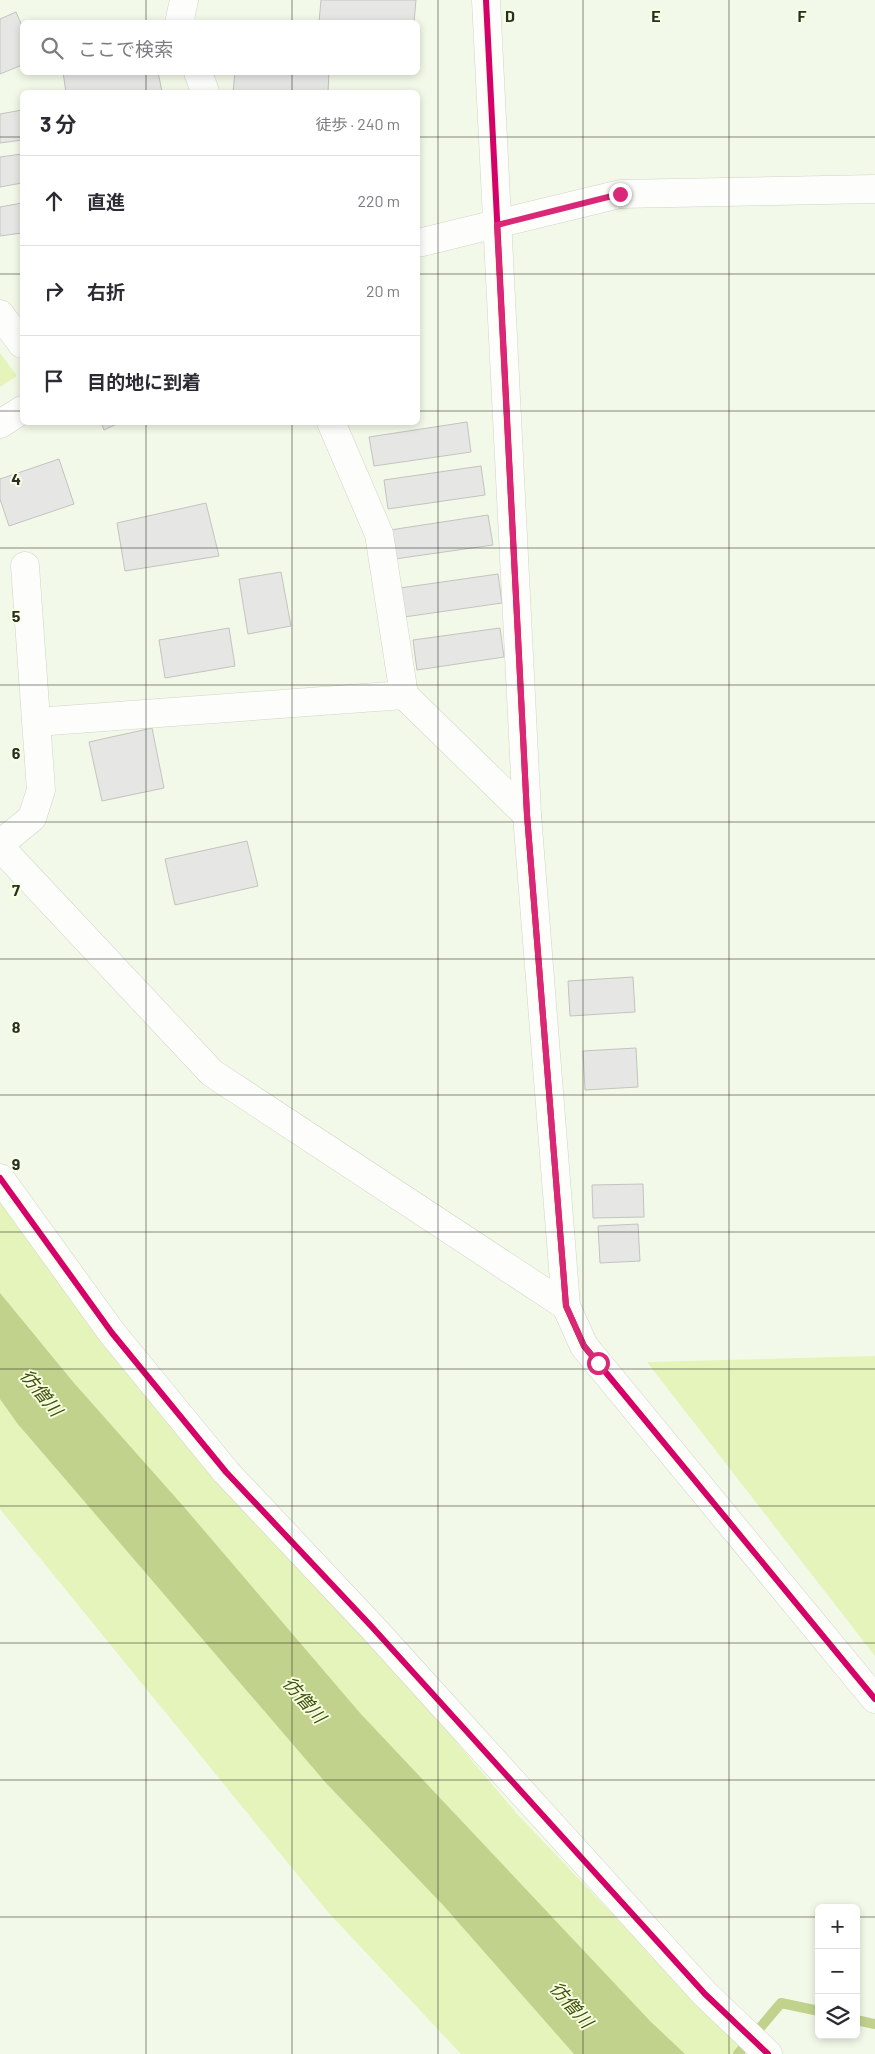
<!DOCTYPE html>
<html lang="ja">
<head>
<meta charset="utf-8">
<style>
	body { margin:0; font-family:Barlow,"Noto Sans JP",sans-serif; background:#f2f2f3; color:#2b2b33 }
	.controls { position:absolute; right:15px; bottom:15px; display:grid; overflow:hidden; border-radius:8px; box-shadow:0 2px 8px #0003 }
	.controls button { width:45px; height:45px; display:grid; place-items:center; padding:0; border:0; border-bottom:1px solid #e1e1e2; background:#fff; color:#2b2b33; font:25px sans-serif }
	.stop { position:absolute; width:15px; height:15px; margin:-11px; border:4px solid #db2777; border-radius:50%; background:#fff }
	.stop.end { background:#db2777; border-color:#fff; box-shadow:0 1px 5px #0008 }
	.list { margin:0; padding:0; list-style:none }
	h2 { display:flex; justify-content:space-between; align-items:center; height:65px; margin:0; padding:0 20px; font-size:21px }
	h2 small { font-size:16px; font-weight:400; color:#7c7c81 }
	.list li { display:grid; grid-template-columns:32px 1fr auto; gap:15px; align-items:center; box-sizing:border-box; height:90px; padding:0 20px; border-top:1px solid #e1e1e2 }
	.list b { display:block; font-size:19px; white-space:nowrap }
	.list em { font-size:16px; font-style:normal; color:#7c7c81 }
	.icon { flex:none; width:28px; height:28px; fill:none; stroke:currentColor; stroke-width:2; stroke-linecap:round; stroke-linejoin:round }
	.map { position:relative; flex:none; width:875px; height:2054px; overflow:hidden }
	.search { position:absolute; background:#fff; box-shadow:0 2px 8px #0003; left:20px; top:20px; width:400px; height:55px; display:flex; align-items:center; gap:12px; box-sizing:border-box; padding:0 18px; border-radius:8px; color:#7c7c81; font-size:19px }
	.panel { position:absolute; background:#fff; box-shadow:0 2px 8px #0003; left:20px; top:90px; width:400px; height:335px; border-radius:8px }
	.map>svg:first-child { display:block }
	.green { fill:#e4f4ba }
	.water { fill:#c1d28c }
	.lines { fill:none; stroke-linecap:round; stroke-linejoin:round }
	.stream { stroke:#c1d28c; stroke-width:10 }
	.building { fill:#e6e6e4; stroke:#c3c3c0 }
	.street-casing { stroke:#d0d4c7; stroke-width:29 }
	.secondary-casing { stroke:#d0d4c7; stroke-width:29 }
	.street { stroke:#fdfefc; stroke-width:28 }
	.secondary { stroke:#fdfefc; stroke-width:28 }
	.cycleway-casing { stroke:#f6ffe2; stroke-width:9 }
	.cycleway { stroke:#d6006c; stroke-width:6 }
	.route { stroke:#db2777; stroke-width:6 }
	.grid { fill:none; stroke:#2a2d22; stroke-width:1; stroke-opacity:0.55 }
	.labels { text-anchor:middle; stroke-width:4; stroke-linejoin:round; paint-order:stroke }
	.water-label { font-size:18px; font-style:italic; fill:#424f08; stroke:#f6ffe2 }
	.grid-label { font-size:16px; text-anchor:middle; font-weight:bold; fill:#2a2d22; stroke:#f6ffe2; stroke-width:4; stroke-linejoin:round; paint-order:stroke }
</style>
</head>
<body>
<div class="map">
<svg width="875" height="2054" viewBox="0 0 875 2054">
	<rect width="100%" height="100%" fill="#f3f9e8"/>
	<path class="green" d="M0 353 17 376 0 387Z
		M0 1172 112 1333 517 1814 746 2054H461L327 1911 0 1509Z
		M875 1356V1656L647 1362Z"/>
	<path class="water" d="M0 1293 74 1383 184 1507 360 1713 650 2021 685 2054H574L443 1905 326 1783 17 1423 0 1399Z"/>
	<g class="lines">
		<path class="stream" d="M856 2020 875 2024
			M738 2054 781 2003 819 2011"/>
	</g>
	<path class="building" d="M321 0H416L414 22H319Z
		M16 12 22 26V65L0 74V19Z
		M63 72H158L162 92H66Z
		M235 72H329L328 92H233Z
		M22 110V140L0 143V114Z
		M22 154V183L0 187V157Z
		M22 203V233L0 236V207Z
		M101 422H121L104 430Z
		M467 422 471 452 374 466 369 437Z
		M59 459 74 504 9 526 0 499V479Z
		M481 466 485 495 388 509 384 480Z
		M206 503 219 556 125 571 117 523Z
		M488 515 493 545 395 559 390 530Z
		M281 572 291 626 248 634 239 579Z
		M498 574 502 603 404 617 400 588Z
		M229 628 235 666 165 678 159 640Z
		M500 628 504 657 417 670 413 640Z
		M152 728 164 788 102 801 89 742Z
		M247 841 258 886 175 905 165 859Z
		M633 977 635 1012 570 1016 568 981Z
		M636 1048 638 1087 585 1090 583 1051Z
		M643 1184 644 1217 593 1218 592 1185Z
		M638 1224 640 1261 600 1263 598 1226Z"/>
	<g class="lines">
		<defs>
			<path id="street" d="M181 22 180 19 184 0
				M198 72 205 92
				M418 243 620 194 875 189
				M0 314 22 344
				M331 422 379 534 404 695 527 815
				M0 424 22 410
				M36 722 404 695
				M0 844 32 818 41 790 25 566
				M0 847 212 1073 566 1306
				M0 1178 112 1333 226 1472 372 1627 705 1994 768 2054"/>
			<path id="secondary" d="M486 0 527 815 566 1306 584 1346 875 1699"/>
		</defs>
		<use href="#street" class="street-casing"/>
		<use href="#secondary" class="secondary-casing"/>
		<use href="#street" class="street"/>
		<use href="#secondary" class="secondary"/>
		<defs>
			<path id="cycleway" d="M486 0 527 815 566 1306 584 1346 875 1699
				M0 1178 112 1333 226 1472 372 1627 705 1994 768 2054"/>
		</defs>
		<use href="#cycleway" class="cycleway-casing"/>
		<use href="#cycleway" class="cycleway"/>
	</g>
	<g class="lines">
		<path class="route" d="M598 1363 584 1346 566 1306 527 815 497 225 620 194"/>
	</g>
	<path class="grid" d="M146 0V22M292 0V22M438 0V2054M583 0V2054M729 0V2054M146 72V92M292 72V92M0 137H22M418 137H875M0 274H22M418 274H875M0 411H22M418 411H875M146 422V2054M292 422V2054M0 548H875M0 685H875M0 822H875M0 959H875M0 1095H875M0 1232H875M0 1369H875M0 1506H875M0 1643H875M0 1780H875M0 1917H819M856 1917H875"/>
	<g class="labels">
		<g class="water-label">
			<text transform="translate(41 1393) rotate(51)" y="6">彷僧川</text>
			<text transform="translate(304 1700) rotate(49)" y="6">彷僧川</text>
			<text transform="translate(571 2005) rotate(49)" y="6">彷僧川</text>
		</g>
	</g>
	<g class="grid-label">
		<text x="510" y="22">D</text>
		<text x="656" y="22">E</text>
		<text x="802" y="22">F</text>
		<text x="16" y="485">4</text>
		<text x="16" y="622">5</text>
		<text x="16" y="759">6</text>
		<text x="16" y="896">7</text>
		<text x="16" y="1033">8</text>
		<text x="16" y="1170">9</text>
	</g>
</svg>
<div class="controls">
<button>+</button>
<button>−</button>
<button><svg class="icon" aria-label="layers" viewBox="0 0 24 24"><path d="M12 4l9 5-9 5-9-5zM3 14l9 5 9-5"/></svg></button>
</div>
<div class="stop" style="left:598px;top:1363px"></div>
<div class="stop end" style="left:620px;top:194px"></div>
<div class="search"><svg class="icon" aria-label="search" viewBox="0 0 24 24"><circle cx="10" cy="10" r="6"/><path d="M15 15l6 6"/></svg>ここで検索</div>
<section class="panel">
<h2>3 分<small>徒歩 · 240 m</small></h2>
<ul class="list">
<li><svg class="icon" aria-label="ahead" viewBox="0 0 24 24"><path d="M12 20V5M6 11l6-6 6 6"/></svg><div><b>直進</b></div><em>220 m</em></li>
<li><svg class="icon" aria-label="right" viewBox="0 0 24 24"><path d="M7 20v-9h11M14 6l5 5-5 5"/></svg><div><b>右折</b></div><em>20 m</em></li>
<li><svg class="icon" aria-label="arrive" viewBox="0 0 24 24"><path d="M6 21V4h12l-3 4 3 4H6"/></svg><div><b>目的地に到着</b></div></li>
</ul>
</section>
</div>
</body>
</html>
